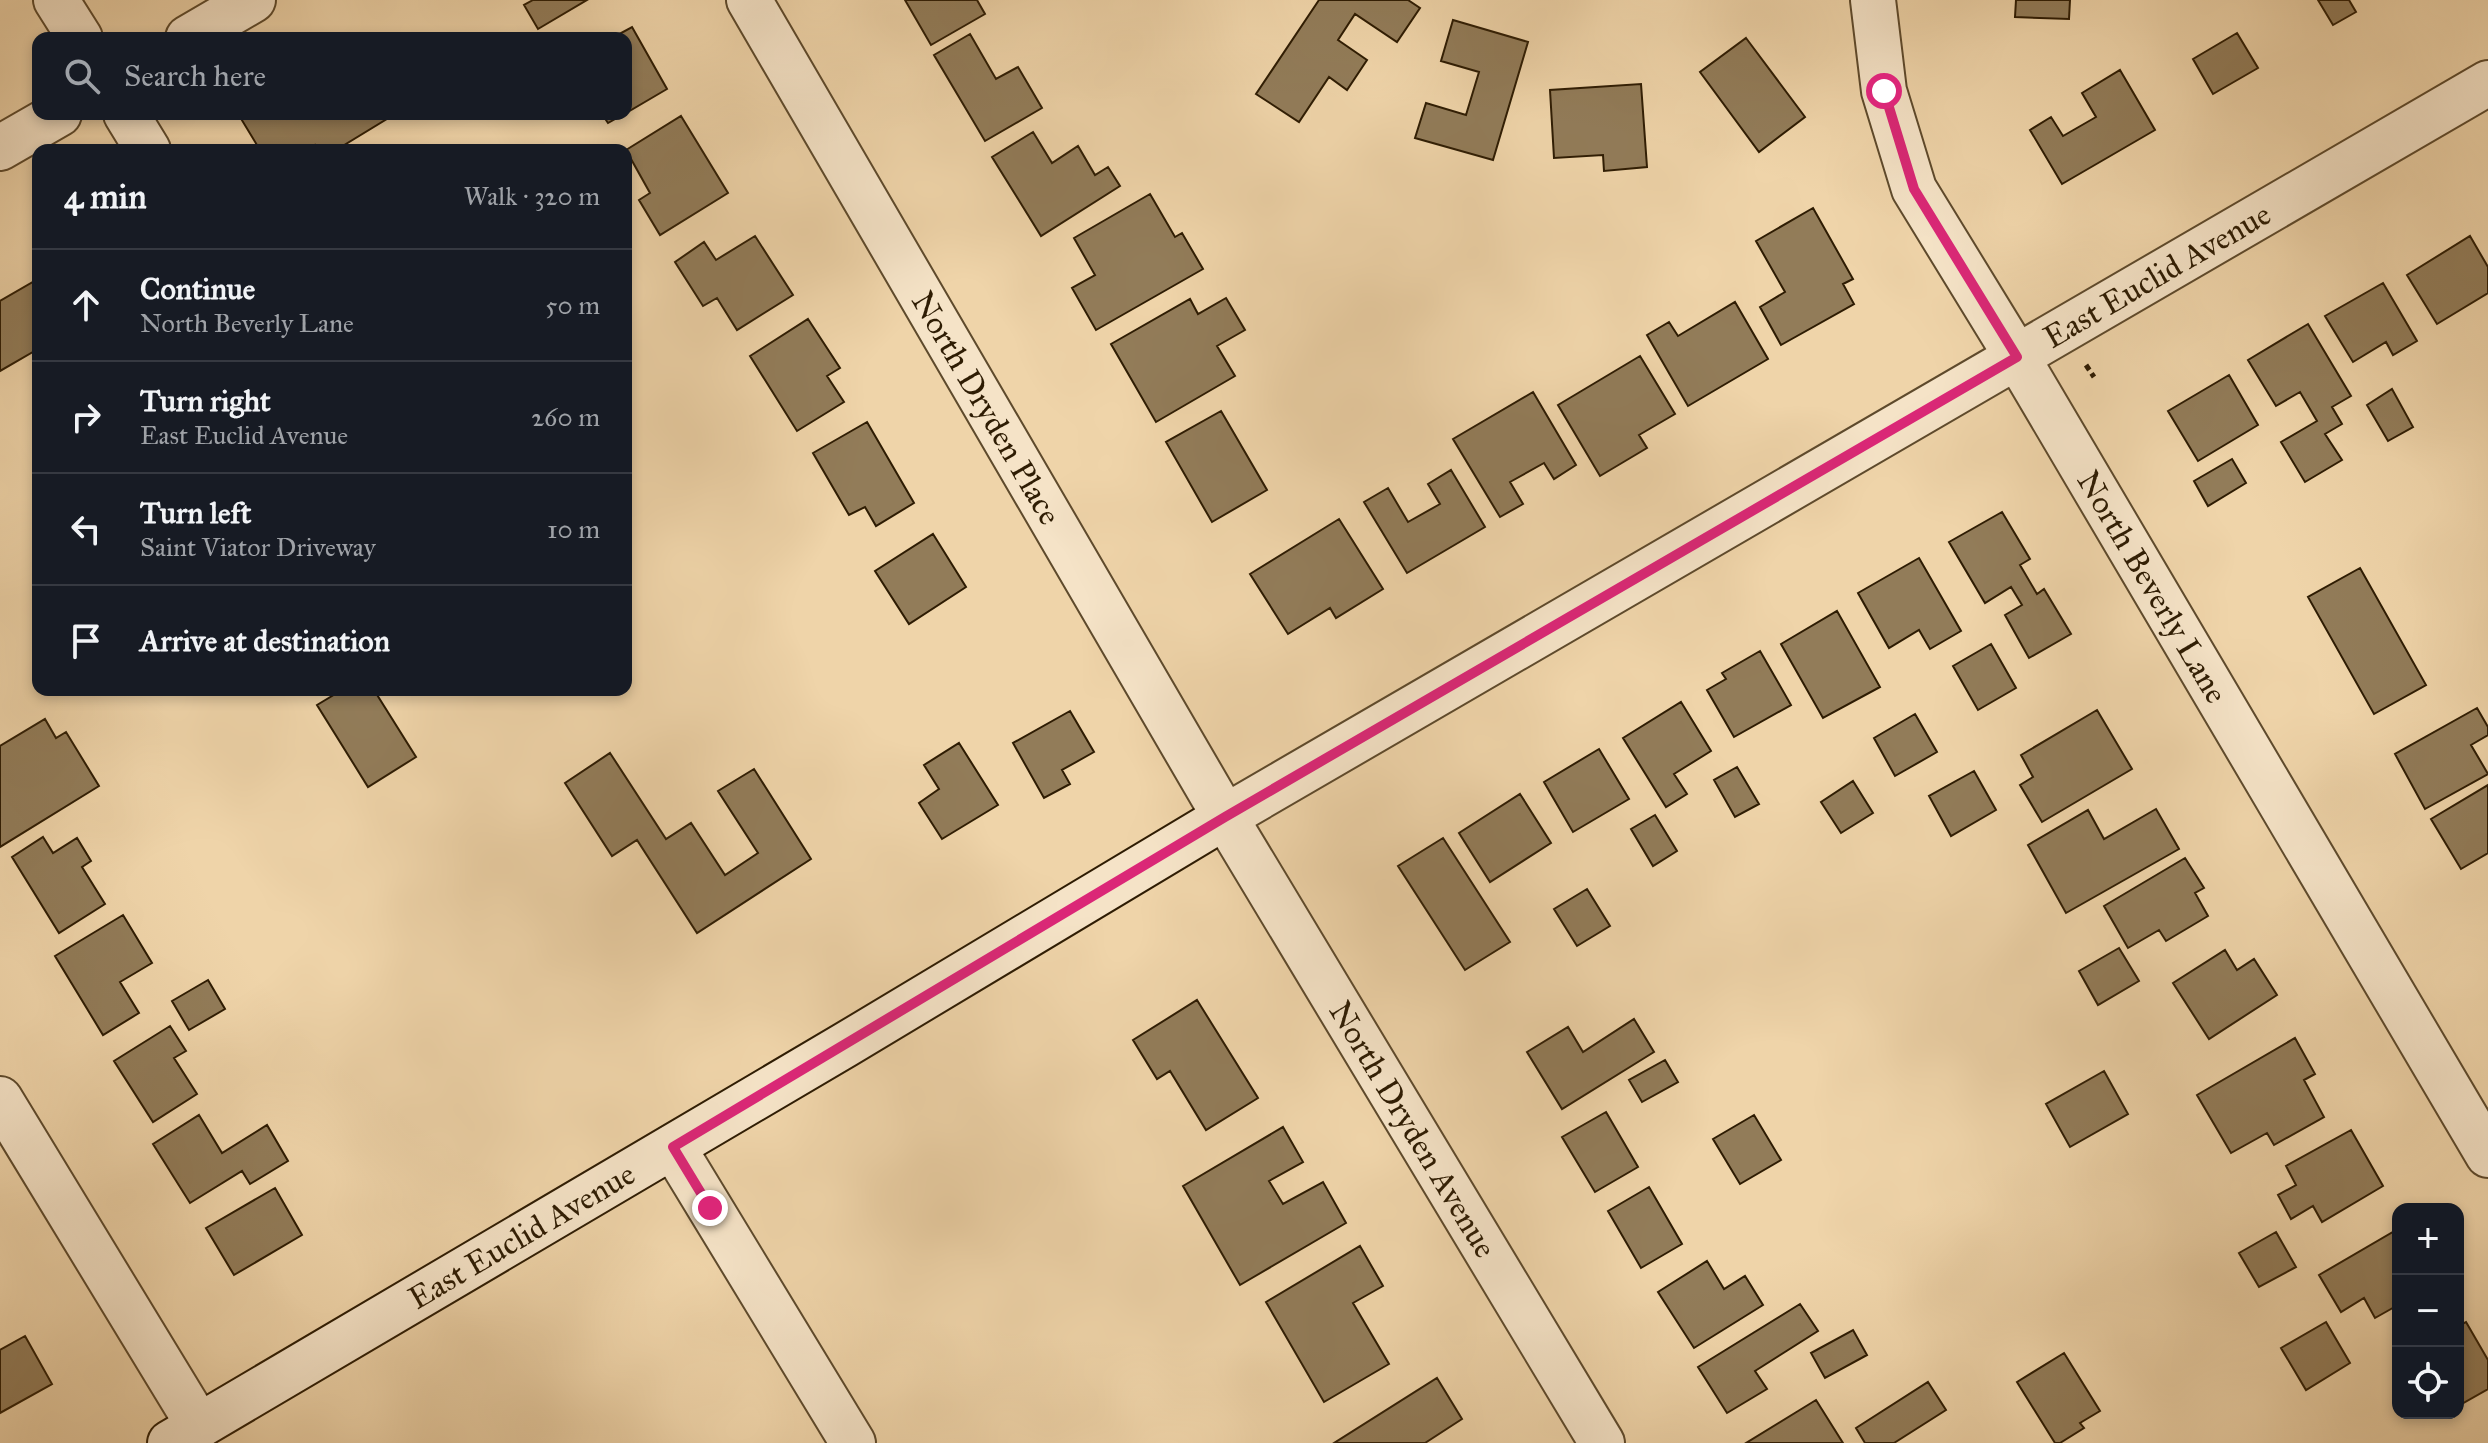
<!DOCTYPE html>
<html lang="en">
<head>
<meta charset="utf-8">
<style>
	body { margin:0; font-family:"IM FELL Great Primer",serif; background:#20242c; color:#f1f3f6 }
	.controls { position:absolute; right:24px; bottom:24px; display:grid; overflow:hidden; border-radius:16px; box-shadow:0 4px 12px #0003 }
	.controls button { width:72px; height:72px; display:grid; place-items:center; padding:0; border:0; border-bottom:2px solid #363941; background:#171b24; color:#f1f3f6; font:40px sans-serif }
	.stop { position:absolute; width:24px; height:24px; margin:-18px; border:6px solid #db2777; border-radius:50%; background:#fff }
	.stop.end { background:#db2777; border-color:#fff; box-shadow:0 2px 8px #0008 }
	.list { margin:0; padding:0; list-style:none }
	h2 { display:flex; justify-content:space-between; align-items:center; height:104px; margin:0; padding:0 32px; font-size:34px }
	h2 small { font-size:26px; font-weight:400; color:#9ea1a6 }
	.list li { display:grid; grid-template-columns:52px 1fr auto; gap:24px; align-items:center; box-sizing:border-box; height:112px; padding:0 32px; border-top:2px solid #363941 }
	.list b { display:block; font-size:30px; white-space:nowrap }
	.list p { margin:0; font-size:26px; white-space:nowrap; color:#9ea1a6 }
	.list em { font-size:26px; font-style:normal; color:#9ea1a6 }
	.icon { flex:none; width:44px; height:44px; fill:none; stroke:currentColor; stroke-width:2; stroke-linecap:round; stroke-linejoin:round }
	.map { position:relative; flex:none; width:2488px; height:1443px; overflow:hidden }
	.search { position:absolute; background:#171b24; box-shadow:0 4px 12px #0003; left:32px; top:32px; width:600px; height:88px; display:flex; align-items:center; gap:20px; box-sizing:border-box; padding:0 28px; border-radius:16px; color:#9ea1a6; font-size:30px }
	.panel { position:absolute; background:#171b24; box-shadow:0 4px 12px #0003; left:32px; top:144px; width:600px; height:552px; border-radius:16px }
	.map>svg:first-child { display:block }
	.building { fill:#927c59; stroke:#2e1c03; stroke-width:2 }
	.lines { fill:none; stroke-linecap:round; stroke-linejoin:round }
	.minor-casing { stroke:#5e4a2c; stroke-width:48 }
	.tertiary-casing { stroke:#5e4a2c; stroke-width:48 }
	.secondary-casing { stroke:#2e1c03; stroke-width:48 }
	.path { stroke:#2e1c03; stroke-width:5; stroke-dasharray:6 4; stroke-linecap:butt }
	.minor { stroke:#f5e3c7; stroke-width:44 }
	.tertiary { stroke:#f5e3c7; stroke-width:44 }
	.secondary { stroke:#f5e3c7; stroke-width:44 }
	.route { stroke:#db2777; stroke-width:10 }
	.labels { text-anchor:middle; stroke-width:7; stroke-linejoin:round; paint-order:stroke }
	.street-label { font-size:32px; fill:#2e1c03; stroke:#f5e3c7 }
</style>
</head>
<body>
<div class="map">
<svg width="2488" height="1443" viewBox="0 0 2488 1443">
	<rect width="100%" height="100%" fill="#efd4a9"/>
	<filter id="stains"><feTurbulence type="fractalNoise" baseFrequency=".0025" numOctaves="4"/><feColorMatrix values="0 0 0 0 .2 0 0 0 0 .09 0 0 0 0 .02 0 0 0 .5 -.17"/></filter>
	<radialGradient id="worn" r=".72"><stop offset=".6" stop-color="#630" stop-opacity="0"/><stop offset="1" stop-color="#630" stop-opacity=".3"/></radialGradient>
	<path class="building" d="M533 0H587L538 29 524 5Z
		M905 0H977L985 14 931 45Z
		M1319 0H1408L1420 8 1397 42 1355 14 1338 40 1367 60 1347 90 1329 77 1299 122 1256 94Z
		M2016 0H2070L2069 19 2015 17Z
		M2318 0H2349L2356 12 2333 25Z
		M1453 20 1528 42 1493 160 1415 138 1426 103 1466 115 1479 72 1441 61Z
		M632 27 667 89 626 113V38H612Z
		M2237 33 2258 68 2213 94 2193 59Z
		M970 34 996 79 1018 67 1042 108 985 141 934 55Z
		M1746 38 1805 117 1759 152 1700 72Z
		M2120 70 2155 130 2062 184 2030 130 2051 117 2063 136 2096 117 2082 93Z
		M1641 84 1647 167 1604 171 1603 155 1554 158 1550 90Z
		M246 114H395L336 150H318L315 145 307 150H260L240 117Z
		M602 114H624L608 123Z
		M681 116 728 193 660 235 639 200 650 193 626 150Z
		M1033 132 1052 163 1078 146 1095 175 1108 167 1120 186 1041 236 992 157Z
		M1150 194 1175 237 1182 233 1203 269 1096 330 1072 288 1095 275 1074 238Z
		M1813 208 1853 279 1843 284 1854 304 1781 345 1760 307 1785 292 1756 241Z
		M755 236 793 295 737 330 717 298 703 306 675 262 704 242 716 260Z
		M2470 236 2488 267V293L2437 324 2407 275Z
		M38 279V349L0 371V301Z
		M2383 283 2417 341 2393 355 2386 342 2353 362 2325 316Z
		M1226 298 1245 330 1217 346 1235 376 1156 422 1111 344 1190 299 1198 314Z
		M1735 302 1768 359 1688 406 1647 335 1669 322 1678 336Z
		M808 319 840 368 827 376 844 402 797 431 750 356Z
		M2308 324 2351 396 2332 407 2342 424 2325 434 2342 460 2305 482 2281 442 2317 421 2300 392 2276 406 2248 360Z
		M1640 356 1675 414 1639 435 1647 448 1600 476 1558 405Z
		M2229 375 2258 425 2198 461 2168 411Z
		M2392 389 2413 427 2388 441 2367 405Z
		M1533 392 1576 465 1554 479 1544 463 1510 482 1523 504 1500 517 1453 439Z
		M1221 411 1267 490 1212 522 1166 442Z
		M867 422 914 503 876 526 865 507 849 515 813 453Z
		M2232 459 2246 483 2208 506 2194 481Z
		M1451 470 1485 527 1407 573 1364 502 1388 488 1408 522 1440 504 1428 484Z
		M2002 512 2030 559 2020 565 2037 594 2044 589 2071 634 2029 658 2005 615 2022 605 2011 587 1985 603 1949 542Z
		M1339 519 1383 589 1336 618 1330 608 1288 634 1250 574Z
		M933 534 966 587 909 624 875 571Z
		M1919 558 1961 631 1930 649 1919 630 1889 648 1858 593Z
		M2360 568 2426 685 2374 714 2308 597Z
		M1837 611 1880 687 1823 718 1781 644Z
		M1991 644 2016 688 1978 710 1953 666Z
		M1760 651 1791 705 1734 737 1707 690 1726 679 1722 673Z
		M342 690H374L416 757 368 787 317 705Z
		M1681 702 1711 751 1674 774 1687 794 1666 807 1623 738Z
		M2477 708 2488 727V735L2471 745 2488 774 2425 809 2395 754Z
		M2097 710 2132 769 2042 822 2020 785 2033 777 2021 755Z
		M1070 711 1094 752 1062 770 1070 784 1044 798 1013 743Z
		M1915 714 1937 752 1895 776 1874 738Z
		M45 719 56 738 66 732 99 786 0 847V746Z
		M959 743 998 805 942 839 919 803 939 789 924 765Z
		M1599 749 1629 799 1573 832 1544 782Z
		M610 753 666 839 691 823 725 875 758 853 718 791 754 769 811 859 697 933 637 840 612 856 565 783Z
		M1737 767 1759 804 1735 817 1714 780Z
		M1974 771 1996 810 1951 836 1929 796Z
		M1853 781 1873 813 1841 833 1821 802Z
		M2488 785V853L2461 869 2431 819Z
		M1520 794 1551 843 1490 882 1459 833Z
		M2156 809 2179 849 2066 913 2028 845 2088 810 2104 839Z
		M1655 815 1677 851 1653 866 1631 829Z
		M43 837 53 853 77 838 91 861 82 867 105 904 59 933 12 857Z
		M1443 838 1510 942 1465 970 1398 866Z
		M2185 858 2204 888 2195 893 2208 916 2166 941 2159 930 2128 948 2104 906Z
		M1587 889 1610 926 1577 946 1554 909Z
		M123 915 152 963 120 982 139 1013 103 1035 55 956Z
		M2119 948 2139 981 2098 1005 2079 971Z
		M2225 950 2237 970 2254 959 2277 995 2209 1039 2173 983Z
		M208 980 225 1009 189 1030 172 1001Z
		M1197 1000 1258 1098 1206 1130 1170 1071 1157 1079 1133 1040Z
		M1634 1019 1654 1052 1562 1109 1527 1052 1568 1027 1583 1052Z
		M170 1026 186 1051 174 1058 197 1094 153 1122 114 1061Z
		M2295 1038 2315 1074 2304 1080 2324 1117 2274 1145 2267 1133 2231 1153 2197 1095Z
		M1665 1060 1678 1082 1642 1102 1629 1080Z
		M2104 1071 2128 1114 2070 1147 2046 1104Z
		M1606 1112 1638 1167 1595 1192 1562 1137Z
		M199 1115 222 1153 267 1125 288 1161 250 1184 242 1171 190 1203 153 1144Z
		M1754 1115 1781 1160 1740 1184 1713 1139Z
		M1283 1127 1303 1162 1269 1181 1283 1204 1323 1182 1346 1223 1240 1285 1183 1186Z
		M2351 1130 2383 1186 2322 1222 2313 1206 2291 1219 2278 1195 2296 1185 2286 1166Z
		M1649 1187 1682 1244 1641 1268 1608 1211Z
		M275 1188 302 1235 234 1275 206 1228Z
		M2398 1229V1305L2375 1318 2364 1298 2341 1312 2319 1275Z
		M2276 1232 2296 1267 2259 1287 2239 1253Z
		M1360 1246 1383 1286 1353 1303 1389 1364 1324 1402 1266 1302Z
		M1707 1261 1724 1289 1745 1276 1763 1305 1694 1348 1658 1292Z
		M1800 1304 1818 1331 1755 1371 1767 1389 1727 1413 1698 1367Z
		M2326 1322 2350 1363 2306 1390 2281 1348Z
		M2466 1322 2488 1360V1389L2458 1406V1326Z
		M1853 1330 1867 1355 1825 1378 1811 1353Z
		M25 1336 52 1384 0 1413V1350Z
		M2064 1353 2100 1411 2080 1423 2084 1428 2060 1443H2055L2017 1382Z
		M1437 1378 1462 1419 1425 1443H1334Z
		M1928 1382 1946 1410 1894 1443H1865L1856 1428Z
		M1816 1400 1843 1443H1746Z"/>
	<g class="lines">
		<defs>
			<g id="minor">
				<path d="M56 0 80 38"/>
				<path id="s1" d="M1873 0 1884 91 1914 189 2017 357 2488 1155"/>
				<path d="M188 38 253 0"/>
				<path d="M126 114 148 150"/>
				<path d="M0 148 59 114"/>
				<path d="M0 1099 199 1426"/>
				<path d="M673 1147 853 1443"/>
			</g>
			<g id="tertiary">
				<path id="s2" d="M749 0 1225 817 1602 1443"/>
				<path id="s3" d="M1225 817 2488 83"/>
			</g>
			<g id="secondary">
				<path id="s4" d="M170 1443 845 1045 1225 817"/>
			</g>
		</defs>
		<use href="#minor" class="minor-casing"/>
		<use href="#tertiary" class="tertiary-casing"/>
		<use href="#secondary" class="secondary-casing"/>
		<path class="path" d="M2086 365 2094 377"/>
		<use href="#minor" class="minor"/>
		<use href="#tertiary" class="tertiary"/>
		<use href="#secondary" class="secondary"/>
	</g>
	<g class="lines">
		<path class="route" d="M710 1208 673 1147 1225 817 2017 357 1914 189 1884 91"/>
	</g>
	<g class="labels">
		<g class="street-label">
			<text dy="11" stroke="none"><textPath href="#s3" startOffset="1078">East Euclid Avenue</textPath></text>
			<text dy="11" stroke="none"><textPath href="#s2" startOffset="472">North Dryden Place</textPath></text>
			<text dy="11" stroke="none"><textPath href="#s1" startOffset="658">North Beverly Lane</textPath></text>
			<text dy="11" stroke="none"><textPath href="#s2" startOffset="1310">North Dryden Avenue</textPath></text>
			<text dy="11" stroke="none"><textPath href="#s4" startOffset="408">East Euclid Avenue</textPath></text>
		</g>
	</g>
	<rect width="100%" height="100%" filter="url(#stains)"/>
	<rect width="100%" height="100%" fill="url(#worn)"/>
</svg>
<div class="controls">
<button>+</button>
<button>−</button>
<button><svg class="icon" aria-label="locate" viewBox="0 0 24 24"><circle cx="12" cy="12" r="6"/><path d="M12 2v4M12 18v4M2 12h4M18 12h4"/></svg></button>
</div>
<div class="stop" style="left:1884px;top:91px"></div>
<div class="stop end" style="left:710px;top:1208px"></div>
<div class="search"><svg class="icon" aria-label="search" viewBox="0 0 24 24"><circle cx="10" cy="10" r="6"/><path d="M15 15l6 6"/></svg>Search here</div>
<section class="panel">
<h2>4 min<small>Walk · 320 m</small></h2>
<ul class="list">
<li><svg class="icon" aria-label="ahead" viewBox="0 0 24 24"><path d="M12 20V5M6 11l6-6 6 6"/></svg><div><b>Continue</b><p>North Beverly Lane</p></div><em>50 m</em></li>
<li><svg class="icon" aria-label="right" viewBox="0 0 24 24"><path d="M7 20v-9h11M14 6l5 5-5 5"/></svg><div><b>Turn right</b><p>East Euclid Avenue</p></div><em>260 m</em></li>
<li><svg class="icon" aria-label="left" viewBox="0 0 24 24"><path d="M17 20v-9H6M10 6l-5 5 5 5"/></svg><div><b>Turn left</b><p>Saint Viator Driveway</p></div><em>10 m</em></li>
<li><svg class="icon" aria-label="arrive" viewBox="0 0 24 24"><path d="M6 21V4h12l-3 4 3 4H6"/></svg><div><b>Arrive at destination</b></div></li>
</ul>
</section>
</div>
</body>
</html>
